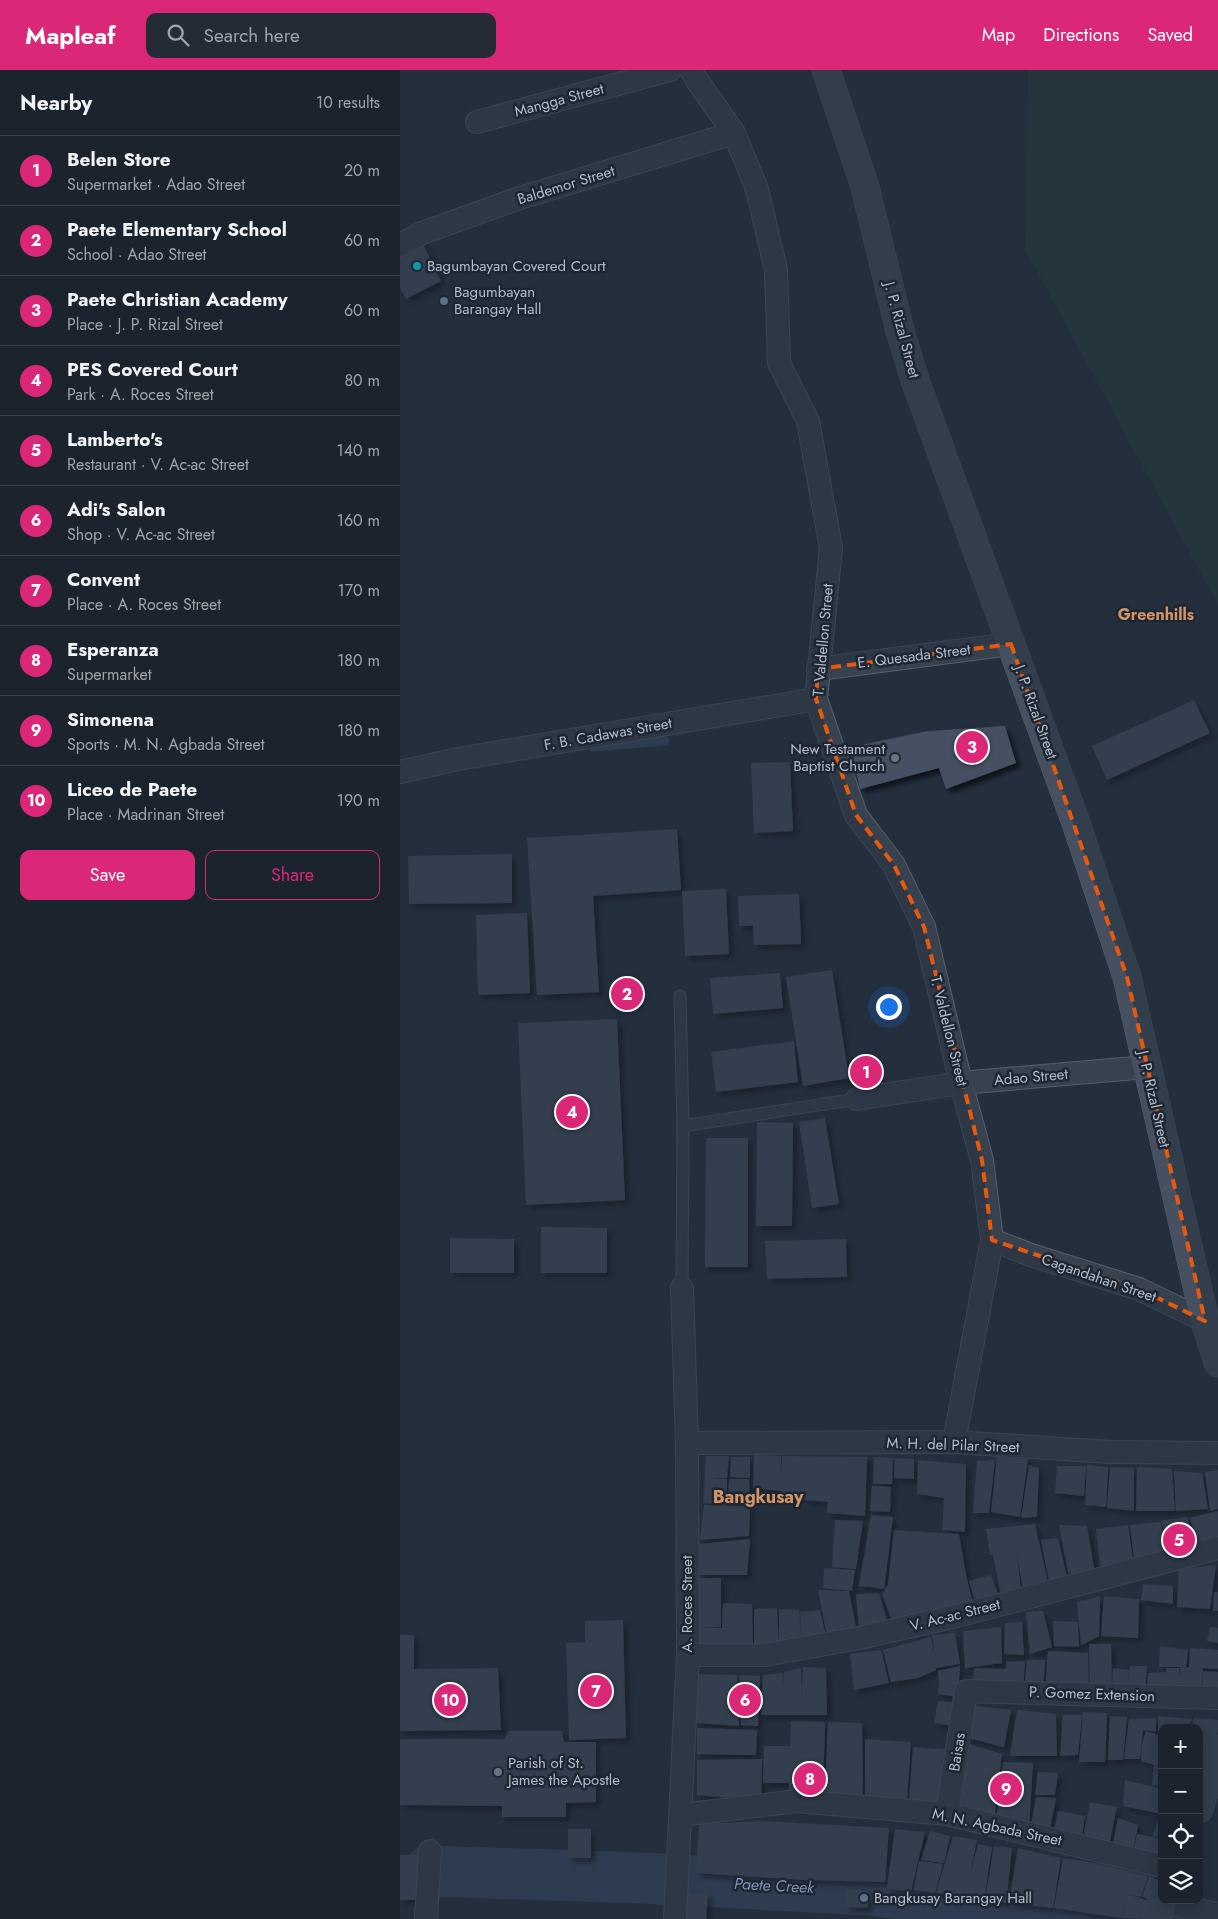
<!DOCTYPE html>
<html lang="en">
<head>
<meta charset="utf-8">
<style>
	body { margin:0; font-family:Jost,sans-serif; background:#242b36; color:#f1f3f6 }
	.controls { position:absolute; right:15px; bottom:15px; display:grid; overflow:hidden; border-radius:10px; box-shadow:0 2px 12px #0003 }
	.controls button { width:45px; height:45px; display:grid; place-items:center; padding:0; border:0; border-bottom:1px solid #39404a; background:#1b232e; color:#f1f3f6; font:25px sans-serif }
	.you { position:absolute; left:488px; top:936px; width:18px; height:18px; margin:-12px; border:4px solid #fff; border-radius:50%; background:#1a73e8; box-shadow:0 0 0 8px #1a73e833 }
	.badge { display:grid; place-items:center; width:32px; height:32px; border-radius:50%; background:#db2777; color:#fff; font-size:16px; font-weight:700 }
	.pin { position:absolute; translate:-50% -50%; border:2px solid #fff; box-shadow:0 1px 5px #0006 }
	.list { margin:0; padding:0; list-style:none }
	h2 { display:flex; justify-content:space-between; align-items:center; height:65px; margin:0; padding:0 20px; font-size:21px }
	h2 small { font-size:16px; font-weight:400; color:#a0a4aa }
	.list li { display:grid; grid-template-columns:32px 1fr auto; gap:15px; align-items:center; box-sizing:border-box; height:70px; padding:0 20px; border-top:1px solid #39404a }
	.list b { display:block; font-size:19px; white-space:nowrap }
	.list p { margin:0; font-size:16px; white-space:nowrap; color:#a0a4aa }
	.list em { font-size:16px; font-style:normal; color:#a0a4aa }
	.actions { display:flex; gap:10px; padding:15px 20px }
	.actions a { flex:1; padding:11px 0; border:1px solid #db2777; border-radius:10px; text-align:center; font-size:18px; color:#db2777 }
	.actions .main { background:#db2777; color:#fff }
	.icon { flex:none; width:28px; height:28px; fill:none; stroke:currentColor; stroke-width:2; stroke-linecap:round; stroke-linejoin:round }
	.map { position:relative; flex:none; width:818px; height:1849px; overflow:hidden }
	header { display:flex; align-items:center; gap:30px; box-sizing:border-box; height:70px; padding:0 25px; background:#db2777; color:#fff }
	header strong { font-size:24px }
	nav { display:flex; gap:28px; margin-inline-start:auto; font-size:18px }
	.search { width:350px; height:45px; background:#242b36; display:flex; align-items:center; gap:12px; box-sizing:border-box; padding:0 18px; border-radius:10px; color:#a0a4aa; font-size:19px }
	main { display:flex }
	aside { flex:1; background:#1b232e }
	.map>svg:first-child { display:block }
	.green { fill:#263c3f }
	.lines { fill:none; stroke-linecap:round; stroke-linejoin:round }
	.stream { stroke:#394c67; stroke-width:9 }
	.river { stroke:#394c67; stroke-width:51 }
	.building { fill:#455162; filter:url(#shadow) }
	.lane-casing { stroke:#565f6c; stroke-width:13 }
	.street-casing { stroke:#565f6c; stroke-width:24 }
	.secondary-casing { stroke:#565f6c; stroke-width:29 }
	.lane { stroke:#38414e; stroke-width:11 }
	.street { stroke:#38414e; stroke-width:22 }
	.secondary { stroke:#465061; stroke-width:28 }
	.marked { fill:none; stroke:#e8590c; stroke-width:4; stroke-dasharray:10 6; stroke-linejoin:round }
	.culture-dot { fill:#0f9aa8; stroke:#1d2633; stroke-width:2 }
	.service-dot { fill:#5c6f8a; stroke:#1d2633; stroke-width:2 }
	.worship-dot { fill:#6b7280; stroke:#1d2633; stroke-width:2 }
	.labels { text-anchor:middle; stroke-width:5; stroke-linejoin:round; paint-order:stroke }
	.street-label { font-size:15px; fill:#b4bcc9; stroke:#1d2633 }
	.poi-label { font-size:15px; fill:#b4bcc9; stroke:#1d2633; text-anchor:start }
	.neighbourhood-label { font-size:16px; font-weight:bold; fill:#d59563; stroke:#1d2633 }
	.water-label { font-size:16px; font-style:italic; fill:#7c92b1; stroke:#1d2633 }
	.quarter-label { font-size:18px; font-weight:bold; fill:#d59563; stroke:#1d2633 }
</style>
</head>
<body>
<header>
<strong>Mapleaf</strong>
<div class="search"><svg class="icon" aria-label="search" viewBox="0 0 24 24"><circle cx="10" cy="10" r="6"/><path d="M15 15l6 6"/></svg>Search here</div>
<nav><a>Map</a><a>Directions</a><a>Saved</a></nav>
</header>
<main>
<aside>
<h2>Nearby<small>10 results</small></h2>
<ul class="list">
<li><span class="badge">1</span><div><b>Belen Store</b><p>Supermarket · Adao Street</p></div><em>20 m</em></li>
<li><span class="badge">2</span><div><b>Paete Elementary School</b><p>School · Adao Street</p></div><em>60 m</em></li>
<li><span class="badge">3</span><div><b>Paete Christian Academy</b><p>Place · J. P. Rizal Street</p></div><em>60 m</em></li>
<li><span class="badge">4</span><div><b>PES Covered Court</b><p>Park · A. Roces Street</p></div><em>80 m</em></li>
<li><span class="badge">5</span><div><b>Lamberto's</b><p>Restaurant · V. Ac-ac Street</p></div><em>140 m</em></li>
<li><span class="badge">6</span><div><b>Adi's Salon</b><p>Shop · V. Ac-ac Street</p></div><em>160 m</em></li>
<li><span class="badge">7</span><div><b>Convent</b><p>Place · A. Roces Street</p></div><em>170 m</em></li>
<li><span class="badge">8</span><div><b>Esperanza</b><p>Supermarket</p></div><em>180 m</em></li>
<li><span class="badge">9</span><div><b>Simonena</b><p>Sports · M. N. Agbada Street</p></div><em>180 m</em></li>
<li><span class="badge">10</span><div><b>Liceo de Paete</b><p>Place · Madrinan Street</p></div><em>190 m</em></li>
</ul>
<div class="actions"><a class="main">Save</a><a>Share</a></div>
</aside>
<div class="map">
<svg width="818" height="1849" viewBox="0 0 818 1849">
	<defs>
		<filter id="shadow"><feDropShadow dx="4.5" dy="4.5" stdDeviation="2.5" flood-color="#0009"/></filter>
	</defs>
	<rect width="100%" height="100%" fill="#242f3e"/>
	<path class="green" d="M628 0H818V535L625 179Z"/>
	<g class="lines">
		<path class="stream" d="M193 677 265 671"/>
		<path class="river" d="M29 1801 241 1808 468 1820 716 1849"/>
	</g>
	<path class="building" d="M21 170 41 211 6 229 0 218V180Z
		M794 630 810 663 707 710 692 676Z
		M605 656 616 693 546 719 539 698 460 719 451 677 528 661Z
		M390 692 393 761 354 763 351 693Z
		M277 759 281 820 193 826 199 922 137 925 127 768Z
		M112 784V833L9 834 8 786Z
		M326 819 329 884 285 886 282 821Z
		M399 824 401 874 354 875 353 856H339L338 826Z
		M127 843 130 923 78 925 76 845Z
		M432 900 449 1008 403 1016 386 907Z
		M380 903 383 938 313 944 310 908Z
		M217 949 225 1130 126 1135 118 953Z
		M394 971 398 1012 316 1022 311 982Z
		M425 1048 439 1134 412 1138 399 1052Z
		M357 1052 393 1053 392 1156H356Z
		M306 1068H348V1197H305Z
		M141 1157 207 1158V1203H141Z
		M50 1168 114 1169V1203H50Z
		M446 1169 447 1207 367 1209 365 1171Z
		M354 1385 381 1386V1403L382 1386 467 1387 465 1446 427 1443 428 1432 404 1430V1425L381 1423V1421L353 1418Z
		M306 1386H329L327 1408H313L327 1409V1435L303 1433Z
		M331 1387H350V1408L330 1407Z
		M474 1387 493 1388 492 1414H473Z
		M597 1387 628 1389 620 1447 591 1442Z
		M495 1388 514 1389V1409L494 1408Z
		M518 1390 566 1394 565 1462 542 1460 544 1428 517 1424Z
		M595 1390 589 1443H573L577 1391Z
		M629 1395 639 1398 637 1447 621 1448Z
		M687 1395 708 1397 706 1437 685 1435Z
		M657 1396H686L684 1426 655 1423Z
		M710 1397 734 1398V1441L707 1438Z
		M737 1397 772 1399 775 1441H736Z
		M818 1400V1439L810 1441 805 1402Z
		M774 1401 802 1403 808 1439 776 1441Z
		M329 1409H349L350 1432 328 1431Z
		M472 1416 491 1417 490 1442 470 1441Z
		M304 1435 350 1436 349 1466 300 1470Z
		M818 1441V1477L799 1482 790 1448Z
		M471 1445 493 1447 484 1519 459 1516Z
		M787 1447 798 1482 772 1488 761 1451Z
		M435 1450 463 1451 456 1499 432 1497Z
		M760 1452 771 1489 735 1497 730 1455Z
		M635 1454 648 1512 623 1519 617 1485 621 1520 601 1525 593 1485H590L586 1459Z
		M659 1455 687 1456 695 1504 669 1507Z
		M728 1455 734 1497 701 1504 696 1459Z
		M494 1460 559 1464 566 1505 574 1538 495 1559 482 1524 488 1515Z
		M658 1468 667 1507 649 1511 641 1470Z
		M350 1469 347 1505H299V1474Z
		M816 1495 810 1539 777 1537 779 1499Z
		M424 1498 455 1500 452 1521 423 1518Z
		M591 1505 599 1527 576 1535 569 1511Z
		M299 1508H321V1557H299Z
		M743 1514 773 1516V1534L741 1530Z
		M418 1520 449 1521 458 1567 428 1572Z
		M814 1522H818V1541H813Z
		M479 1523 490 1560 460 1567 456 1524Z
		M700 1526 699 1566 681 1575 677 1532Z
		M704 1526 739 1529 738 1568 701 1566Z
		M323 1533 352 1534 353 1583H301L298 1557 322 1558Z
		M377 1538 379 1577V1539L399 1540 402 1572 400 1542 420 1540 427 1572 354 1583V1539Z
		M643 1541 652 1577 630 1584 626 1542Z
		M223 1550 226 1668 169 1670 166 1573 185 1572V1551Z
		M653 1551 678 1552 679 1577 654 1576Z
		M622 1552 624 1585 604 1584 605 1553Z
		M601 1557 602 1593 565 1598 563 1561Z
		M810 1557 818 1558V1573L807 1571Z
		M555 1563 560 1594 536 1598V1600L518 1608 491 1612 483 1580 531 1567 535 1591 532 1565Z
		M0 1565H14V1599L98 1598 101 1660 0 1661Z
		M689 1574H711L712 1617 713 1598 729 1600 727 1620 730 1596H747L745 1625 690 1623Z
		M760 1576 788 1580 786 1597H759Z
		M790 1578 818 1580V1599L789 1597Z
		M481 1580 489 1613 454 1620 450 1584Z
		M648 1581 688 1583 689 1623 645 1621Z
		M627 1590H645L643 1621 624 1620Z
		M625 1591 623 1621 606 1620V1608L605 1620H573L574 1598 606 1599V1592Z
		M560 1596 558 1627 538 1624 539 1613 538 1601Z
		M403 1597 426 1598 427 1645H361L363 1605 383 1603 384 1619V1602L401 1598 402 1626Z
		M780 1597 803 1598 801 1623 747 1625 748 1603 766 1602V1598H779V1609Z
		M803 1601 818 1602V1625L802 1623Z
		M295 1604 337 1605 339 1656 295 1653Z
		M339 1605 360 1606 358 1656 341 1655Z
		M538 1631 560 1633 558 1657 534 1653Z
		M569 1635 611 1640 604 1677 564 1667Z
		M617 1640 656 1644 657 1686H610Z
		M683 1642 707 1643 705 1692H679Z
		M663 1645H682L678 1685 660 1686Z
		M710 1646 727 1647 723 1690H708Z
		M758 1646 792 1649 789 1658H762V1663L758 1662Z
		M756 1648V1662L743 1660 740 1689H724L729 1649Z
		M794 1648 818 1650V1661L813 1679 799 1676V1658H791Z
		M391 1651 425 1652 423 1723 389 1722V1713H363L364 1676H390Z
		M428 1652 462 1653 463 1725 425 1723Z
		M297 1658 357 1660 356 1685 297 1684Z
		M109 1661H162L164 1672H196V1732L166 1733V1747H102V1736L0 1735V1669H105Z
		M746 1661 762 1666V1717L752 1715 754 1695 741 1691 742 1673Z
		M465 1669 511 1672 507 1730 465 1725Z
		M563 1672 602 1684 594 1750 552 1739Z
		M513 1677 552 1680 545 1738 509 1731Z
		M362 1689 361 1725 330 1728 297 1725V1690Z
		M603 1692 633 1693 629 1759 596 1750Z
		M638 1702 658 1703 655 1725H635Z
		M725 1710 762 1719V1744L723 1736Z
		M636 1727 656 1728 649 1763 630 1761Z
		M690 1732 717 1737 708 1780 682 1774Z
		M658 1741 685 1746 681 1773 653 1765Z
		M760 1746H762V1768L752 1766Z
		M718 1748 738 1755 732 1785 712 1779Z
		M362 1751 489 1758 485 1812 405 1810 296 1803 299 1754Z
		M168 1759H191V1788H168Z
		M495 1759 525 1762 511 1821 487 1819Z
		M530 1761 550 1766 544 1793 521 1790Z
		M737 1764 762 1769V1793L733 1785Z
		M553 1766 577 1770 570 1805 578 1774 592 1777 584 1830 566 1826 536 1823Z
		M594 1776 612 1778 606 1833 585 1830Z
		M618 1778 661 1788 653 1838 609 1833Z
		M0 1785H18V1830H0Z
		M663 1788 700 1794 748 1806 741 1827 727 1824 760 1834 756 1849 722 1848 724 1837 721 1848 654 1838Z
		M519 1791 543 1794 535 1823 514 1820Z
		M749 1806 762 1812 760 1833 742 1827Z
		M447 1820 468 1821V1838L446 1837Z
		M280 1822 308 1823 306 1849H279Z"/>
	<g class="lines">
		<defs>
			<path id="lane" d="M280 926 283 1056 282 1218
				M283 1056 457 1029"/>
			<path id="street" d="M291 0 296 9 334 63 357 119 376 200 379 293 408 351 431 478 416 629 456 745 494 795 524 857 561 1013 582 1090 592 1170 554 1372
				M77 52 270 0
				M0 175 22 163 120 128 334 63
				M418 599 611 574
				M0 702 58 689 416 629
				M457 1029 561 1013 747 997
				M592 1170 631 1185 739 1219 805 1251
				M287 1373 554 1372 710 1382 818 1383
				M288 1585H365L459 1568 557 1546 818 1478
				M547 1744 566 1621 818 1628
				M281 1745 397 1731 547 1744 762 1796
				M761 1833 818 1844
				M26 1849 30 1781
				M275 1849 288 1585 287 1373 282 1218"/>
			<path id="secondary" d="M426 0 465 117 500 261 515 310 676 753 727 907 805 1251 818 1293
				M799 1739 818 1679
				M757 1849 762 1830"/>
		</defs>
		<use href="#lane" class="lane-casing"/>
		<use href="#street" class="street-casing"/>
		<use href="#secondary" class="secondary-casing"/>
		<use href="#lane" class="lane"/>
		<use href="#street" class="street"/>
		<use href="#secondary" class="secondary"/>
	</g>
	<path d="M0 0H818V1849H0ZM611 574 727 907 805 1251 739 1219 592 1170 582 1090 524 857 494 795 456 745 416 629 418 599Z" fill="#242f3e" fill-opacity=".55" fill-rule="evenodd"/>
	<path class="marked" d="M611 574 727 907 805 1251 739 1219 592 1170 582 1090 524 857 494 795 456 745 416 629 418 599Z"/>
	<circle class="culture-dot" cx="17" cy="196" r="5"/>
	<g class="service-dot">
		<circle cx="44" cy="231" r="5"/>
		<circle cx="464" cy="1828" r="5"/>
	</g>
	<g class="worship-dot">
		<circle cx="495" cy="688" r="5"/>
		<circle cx="98" cy="1702" r="5"/>
	</g>
	<g class="labels">
		<g class="street-label">
			<text transform="translate(159 30) rotate(-15)" y="5">Mangga Street</text>
			<text transform="translate(166 115) rotate(-17)" y="5">Baldemor Street</text>
			<text transform="translate(502 260) rotate(75)" y="5">J. P. Rizal Street</text>
			<text transform="translate(423 570) rotate(-85)" y="5">T. Valdellon Street</text>
			<text transform="translate(514 586) rotate(-7)" y="5">E. Quesada Street</text>
			<text transform="translate(636 642) rotate(70)" y="5">J. P. Rizal Street</text>
			<text transform="translate(208 664) rotate(-10)" y="5">F. B. Cadawas Street</text>
			<text transform="translate(549 961) rotate(76)" y="5">T. Valdellon Street</text>
			<text transform="translate(631 1007) rotate(-5)" y="5">Adao Street</text>
			<text transform="translate(754 1029) rotate(77)" y="5">J. P. Rizal Street</text>
			<text transform="translate(699 1208) rotate(19)" y="5">Cagandahan Street</text>
			<text transform="translate(553 1375) rotate(2)" y="5">M. H. del Pilar Street</text>
			<text transform="translate(287 1534) rotate(-90)" y="5">A. Roces Street</text>
			<text transform="translate(555 1545) rotate(-14)" y="5">V. Ac-ac Street</text>
			<text transform="translate(692 1624) rotate(2)" y="5">P. Gomez Extension</text>
			<text transform="translate(557 1682) rotate(-81)" y="5">Baisas</text>
			<text transform="translate(597 1757) rotate(12)" y="5">M. N. Agbada Street</text>
		</g>
		<g class="poi-label">
			<text x="27" y="201">Bagumbayan Covered Court</text>
			<text x="54" y="227">Bagumbayan<tspan x="54" dy="17">Barangay Hall</tspan></text>
			<text x="485" y="684" text-anchor="end">New Testament<tspan x="485" dy="17">Baptist Church</tspan></text>
			<text x="108" y="1698">Parish of St.<tspan x="108" dy="17">James the Apostle</tspan></text>
			<text x="474" y="1833">Bangkusay Barangay Hall</text>
		</g>
		<g class="neighbourhood-label">
			<text x="756" y="550">Greenhills</text>
		</g>
		<g class="water-label">
			<text transform="translate(374 1815) rotate(3)" y="6">Paete Creek</text>
		</g>
		<g class="quarter-label">
			<text x="358" y="1433">Bangkusay</text>
		</g>
	</g>
</svg>
<div class="controls">
<button>+</button>
<button>−</button>
<button><svg class="icon" aria-label="locate" viewBox="0 0 24 24"><circle cx="12" cy="12" r="6"/><path d="M12 2v4M12 18v4M2 12h4M18 12h4"/></svg></button>
<button><svg class="icon" aria-label="layers" viewBox="0 0 24 24"><path d="M12 4l9 5-9 5-9-5zM3 14l9 5 9-5"/></svg></button>
</div>
<div class="you"></div>
<div class="pin badge" style="left:466px;top:1002px">1</div>
<div class="pin badge" style="left:227px;top:924px">2</div>
<div class="pin badge" style="left:572px;top:677px">3</div>
<div class="pin badge" style="left:172px;top:1042px">4</div>
<div class="pin badge" style="left:779px;top:1470px">5</div>
<div class="pin badge" style="left:345px;top:1630px">6</div>
<div class="pin badge" style="left:196px;top:1621px">7</div>
<div class="pin badge" style="left:410px;top:1709px">8</div>
<div class="pin badge" style="left:606px;top:1719px">9</div>
<div class="pin badge" style="left:50px;top:1630px">10</div>
</div>
</main>
</body>
</html>
